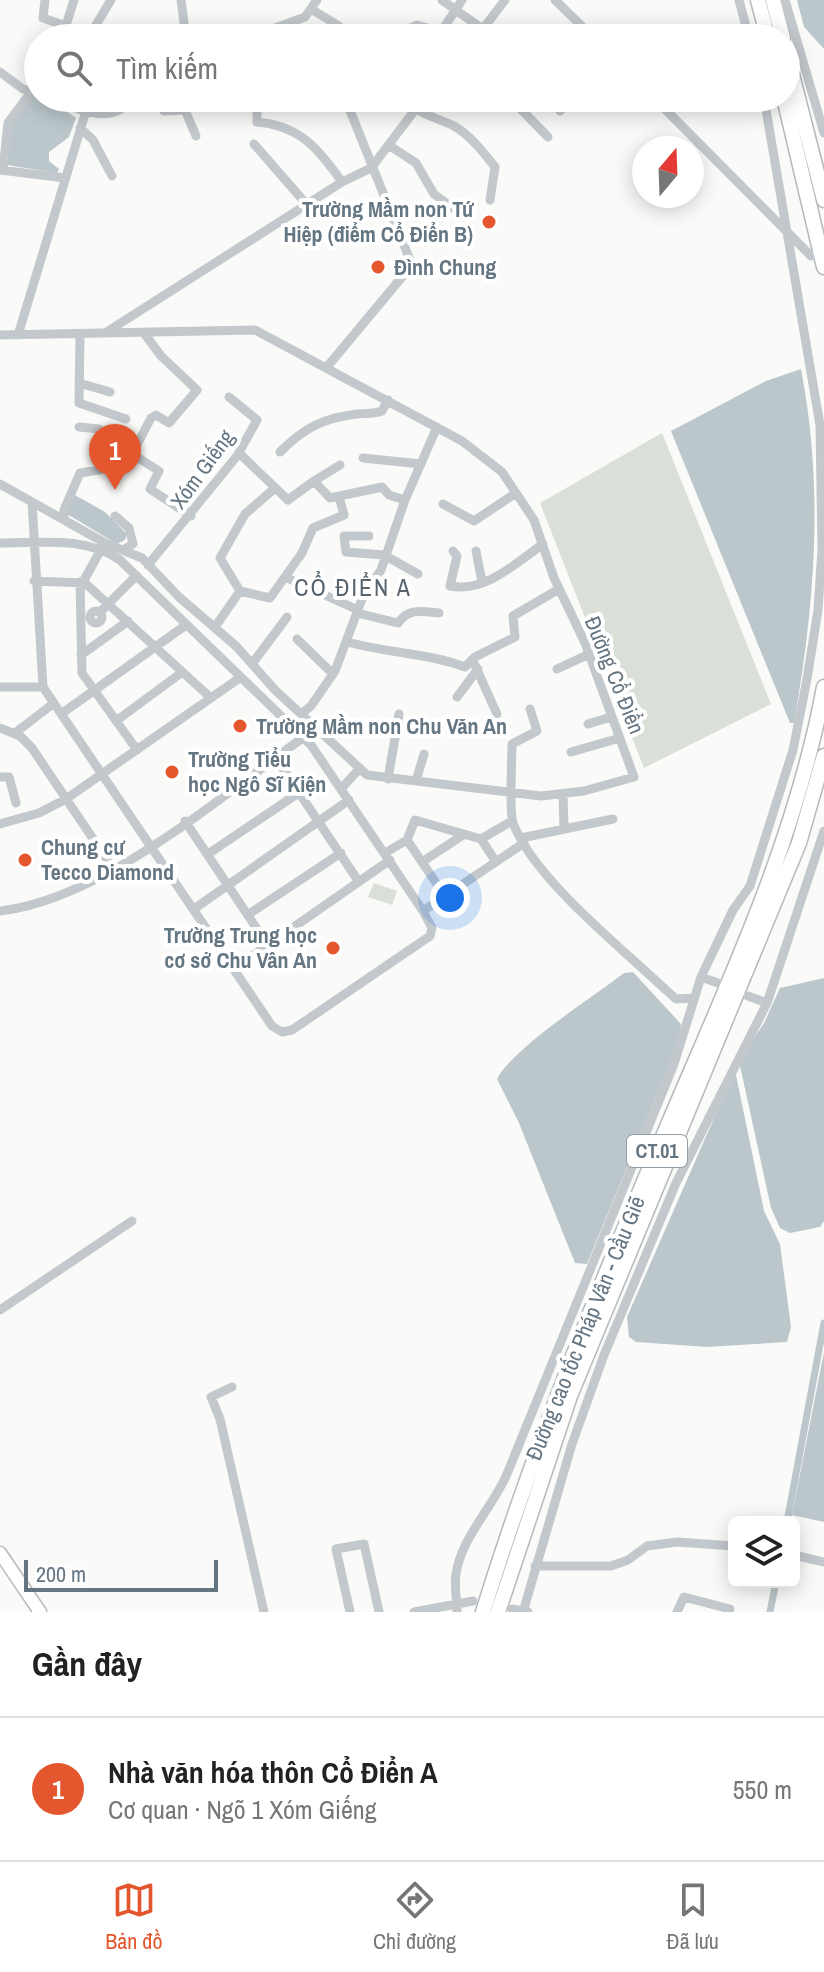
<!DOCTYPE html>
<html lang="vi">
<head>
<meta charset="utf-8">
<style>
	body { margin:0; font-family:"Archivo Narrow",sans-serif; background:#f6f6f6; color:#222 }
	.controls { position:absolute; right:24px; bottom:24px; display:grid; overflow:hidden; border-radius:12px; box-shadow:0 4px 20px #0003 }
	.controls button { width:72px; height:72px; display:grid; place-items:center; padding:0; border:0; border-bottom:2px solid #e0e0e0; background:#fff; color:#222; font:40px sans-serif }
	.compass { position:absolute; left:632px; top:136px; width:72px; height:72px; border-radius:50%; background:#fff; box-shadow:0 4px 20px #0003; rotate:19deg }
	.scale { position:absolute; left:24px; bottom:20px; width:194px; box-sizing:border-box; padding-left:8px; border:4px solid #657683; border-top:0; font-size:22px; line-height:28px; white-space:nowrap; color:#657683; -webkit-text-stroke:6px #fff; paint-order:stroke }
	.you { position:absolute; left:450px; top:898px; width:28px; height:28px; margin:-20px; border:6px solid #fff; border-radius:50%; background:#1a73e8; box-shadow:0 0 0 12px #1a73e833 }
	.badge { display:grid; place-items:center; width:52px; height:52px; border-radius:50%; background:#e4572e; color:#fff; font-size:26px; font-weight:700 }
	.pin { position:absolute; translate:-50% -66px; filter:drop-shadow(0 2px 4px #0008) }
	.pin::after { content:''; position:absolute; top:42px; width:28px; height:24px; background:inherit; clip-path:polygon(0 0,100% 0,50% 100%) }
	.list { margin:0; padding:0; list-style:none }
	h2 { display:flex; justify-content:space-between; align-items:center; height:104px; margin:0; padding:0 32px; font-size:34px }
	h2 small { font-size:26px; font-weight:400; color:#767676 }
	.list li { display:grid; grid-template-columns:52px 1fr auto; gap:24px; align-items:center; box-sizing:border-box; height:144px; padding:0 32px; border-top:2px solid #e0e0e0 }
	.list b { display:block; font-size:30px; white-space:nowrap }
	.list p { margin:0; font-size:26px; white-space:nowrap; color:#767676 }
	.list em { font-size:26px; font-style:normal; color:#767676 }
	.icon { flex:none; width:44px; height:44px; fill:none; stroke:currentColor; stroke-width:2; stroke-linecap:round; stroke-linejoin:round }
	.map { position:relative; flex:none; width:824px; height:1612px; overflow:hidden }
	.search { position:absolute; background:#fff; box-shadow:0 4px 20px #0003; left:24px; right:24px; top:24px; height:88px; display:flex; align-items:center; gap:20px; box-sizing:border-box; padding:0 28px; border-radius:44px; color:#767676; font-size:30px }
	.sheet { height:248px; background:#fff }
	nav { display:flex; justify-content:space-around; align-items:center; box-sizing:border-box; height:112px; border-top:2px solid #e0e0e0; background:#fff; font-size:22px; color:#767676 }
	nav a { display:grid; justify-items:center; gap:4px }
	nav .on { color:#e4572e }
	.map>svg:first-child { display:block }
	.green { fill:#dadfd7 }
	.water { fill:#bbc7cb }
	.lines { fill:none; stroke-linecap:round; stroke-linejoin:round }
	.canal { stroke:#bbc7cb; stroke-width:7 }
	.major-casing { stroke:#b5babe; stroke-width:15 }
	.highway-casing { stroke:#b4b9bd; stroke-width:17 }
	.minor { stroke:#c3c8cc; stroke-width:9 }
	.major { stroke:#fff; stroke-width:12 }
	.highway { stroke:#fff; stroke-width:14 }
	.poi-dot { fill:#e4572e; stroke:#fff; stroke-width:3 }
	.labels { text-anchor:middle; stroke-width:8; stroke-linejoin:round; paint-order:stroke }
	.shield { fill:#fff; stroke:#939fa8; stroke-width:2 }
	.shield-label { font-size:20px; font-weight:bold; fill:#657683 }
	.poi-label { font-size:22px; font-weight:bold; fill:#657683; stroke:#fff; text-anchor:start }
	.street-label { font-size:22px; fill:#657683; stroke:#fff }
	.neighbourhood-label { font-size:24px; letter-spacing:2px; fill:#57646e; stroke:#fff }
</style>
</head>
<body>
<div class="map">
<svg width="824" height="1612" viewBox="0 0 824 1612">
	<rect width="100%" height="100%" fill="#fafaf8"/>
	<path class="green" d="M662 433 771 704 644 768 540 503Z
		M374 883 397 891 392 905 368 897Z"/>
	<path class="water" d="M797 0H824V49L804 27Z
		M32 96 55 103 76 118 69 137 49 152V161L59 169 57 173 7 165 11 120Z
		M801 369C824 489 815 603 794 723H790L671 431 766 381Z
		M73 494 105 512 127 534 125 540 117 544 67 514Z
		M633 972 681 1024 679 1041 587 1264 575 1263 519 1123 497 1079C514 1047 593 997 624 973Z
		M824 978V1221L820 1227 790 1233 780 1228 771 1208 739 1061 764 1023 780 988Z
		M735 1070 764 1211 780 1244 791 1327 787 1342 707 1347 636 1342 629 1337 627 1317Z
		M824 1352V1522L792 1515Z"/>
	<g class="lines">
		<path class="canal" d="M787 1522 824 1323
			M770 1612 776 1582"/>
		<defs>
			<path id="major" d="M0 1553 40 1612"/>
			<path id="highway" d="M758 0 768 38
				M773 0 783 38
				M786 51 824 200
				M784 98 824 267
				M483 1612C535 1444 601 1282 670 1120 730 979 796 839 824 687
				M498 1612 570 1396 799 843 824 756"/>
		</defs>
		<use href="#major" class="major-casing"/>
		<use href="#highway" class="highway-casing"/>
		<path class="minor" d="M45 0 43 18 66 26
			M181 0 186 38
			M442 0 495 38
			M555 0 594 38
			M739 0 749 38
			M785 0 824 133
			M311 9 339 26
			M62 38 74 0
			M88 38 111 0
			M248 38 305 17 317 0
			M390 38 417 25 441 32 462 0
			M476 38 505 0
			M0 72 23 89 38 94
			M50 98C77 108 112 128 132 98
			M160 98 164 111 185 110 196 136
			M225 98 227 103
			M257 98V122C300 126 318 148 342 182
			M405 98C418 115 436 117 454 126 470 135 484 153 495 167L490 200
			M510 98 548 137
			M654 98 811 256
			M560 111 572 98
			M80 128 93 140 112 176
			M254 144 308 206
			M390 146 416 163 434 194 461 214
			M0 170 65 178
			M3 170 8 123 31 92
			M105 333 342 182 371 168 424 98
			M144 333 161 356 197 390 169 423 156 415 151 418 132 454 159 471 150 489 191 516
			M80 334 79 403 126 419
			M0 335 255 330 462 441 502 472 534 520 554 578 585 643 634 777 584 791 541 796 367 775 275 690 236 646 179 597 142 558 105 543 0 484
			M18 335 86 111
			M327 367 412 265 345 98
			M79 383 110 392
			M280 452C304 428 323 418 357 414 366 413 374 414 382 411L388 400
			M239 453 288 500 314 481
			M363 458 421 464
			M340 465 314 481 330 498 382 487 389 495 405 500
			M443 504 474 521 516 493
			M115 516 129 528 133 544 123 550
			M64 520V510L80 473 99 470V429L79 427
			M369 536H344L346 552 384 555 418 574
			M0 543C40 543 86 536 120 560L311 745 423 911 432 928 430 936 292 1030 282 1032 272 1026 43 687 32 502
			M453 551 457 556 450 586C485 593 516 563 543 544
			M476 551 482 582
			M148 565 237 456 257 420 229 397
			M285 577 358 610
			M34 581 85 583 211 698
			M80 582 82 673 137 750
			M83 582 104 544
			M240 591 220 558 245 514 275 488
			M90 617a6 6 0 1 1 12 0a6 6 0 1 1-12 0Z
			M100 612 136 576
			M357 613 398 623C409 608 421 611 439 613
			M215 627 240 591 270 598 302 553 313 528 344 515 339 497
			M297 639 333 674
			M348 642C386 653 428 653 465 667L475 657 515 637 513 616 559 589
			M81 655 128 621
			M473 661 497 714
			M252 664 287 617
			M557 669 589 654
			M0 687H43
			M457 697 478 669
			M530 709 537 731 512 744C512 760 509 812 513 823 535 880 622 948 666 990L676 999 694 998
			M61 714 186 625
			M301 714 311 706 335 671 362 599 381 570 405 500 437 427
			M116 721 181 673
			M588 724 611 717
			M0 728 20 736 32 748 114 870
			M15 733 54 703
			M571 752 620 738
			M275 757 359 882
			M0 777H9L16 803
			M388 779 399 714
			M416 781 424 754
			M341 789 360 768
			M563 794 564 828
			M185 821 267 944
			M0 824 39 813 66 799 241 677
			M521 838 613 819
			M481 839 496 862
			M385 853 407 840
			M208 854 300 792
			M422 862 463 835
			M445 896 407 840 415 820 481 839 512 821
			M194 909 349 800
			M0 911C103 899 220 797 304 737
			M423 911 524 843
			M249 914 341 853
			M235 968 390 860
			M701 977 718 983
			M748 996 767 1003
			M0 1310 132 1221
			M232 1387 211 1397 220 1419 264 1612
			M794 1555 824 1562
			M535 1566H611L628 1560 647 1546 677 1542 734 1546
			M512 1609 528 1612
			M350 1612 336 1549 364 1544 379 1612
			M414 1612 473 1601
			M457 1612C457 1600 454 1586 456 1574 461 1538 493 1507 507 1474L674 1064 701 977 733 910 750 886 793 750 807 679 818 610 822 549 820 425 764 98
			M523 1612 572 1444 604 1355 676 1183 767 1003 824 831
			M677 1612 684 1597 730 1609"/>
		<use href="#major" class="major"/>
		<use href="#highway" class="highway"/>
	</g>
	<g class="poi-dot">
		<circle cx="489" cy="222" r="8"/>
		<circle cx="378" cy="267" r="8"/>
		<circle cx="240" cy="726" r="8"/>
		<circle cx="172" cy="772" r="8"/>
		<circle cx="25" cy="860" r="8"/>
		<circle cx="333" cy="948" r="8"/>
	</g>
	<g class="labels">
		<rect class="shield" x="627" y="1135" width="60" height="32" rx="6"/>
		<g class="shield-label">
			<text x="657" y="1158">CT.01</text>
		</g>
		<g class="poi-label">
			<text x="473" y="217" text-anchor="end">Trường Mầm non Tứ<tspan x="473" dy="25">Hiệp (điểm Cổ Điển B)</tspan></text>
			<text x="394" y="275">Đình Chung</text>
			<text x="256" y="734">Trường Mầm non Chu Văn An</text>
			<text x="188" y="767">Trường Tiểu<tspan x="188" dy="25">học Ngô Sĩ Kiện</tspan></text>
			<text x="41" y="855">Chung cư<tspan x="41" dy="25">Tecco Diamond</tspan></text>
			<text x="317" y="943" text-anchor="end">Trường Trung học<tspan x="317" dy="25">cơ sở Chu Vân An</tspan></text>
		</g>
		<g class="street-label">
			<text transform="translate(202 469) rotate(-54)" y="8">Xóm Giếng</text>
			<text transform="translate(615 675) rotate(68)" y="8">Đường Cổ Điển</text>
			<text transform="translate(585 1328) rotate(-68)" y="8">Đường cao tốc Pháp Vân - Cầu Giẽ</text>
		</g>
		<g class="neighbourhood-label">
			<text x="353" y="596">CỔ ĐIỂN A</text>
		</g>
	</g>
</svg>
<div class="controls">
<button><svg class="icon" aria-label="layers" viewBox="0 0 24 24"><path d="M12 4l9 5-9 5-9-5zM3 14l9 5 9-5"/></svg></button>
</div>
<svg class="compass" viewBox="-18 -18 36 36"><path d="M0-13l5 13h-10z" fill="#e53935"/><path d="M0 13l5-13h-10z" fill="#767676"/></svg>
<div class="scale">200 m</div>
<div class="you"></div>
<div class="pin badge" style="left:115px;top:490px">1</div>
<div class="search"><svg class="icon" aria-label="search" viewBox="0 0 24 24"><circle cx="10" cy="10" r="6"/><path d="M15 15l6 6"/></svg>Tìm kiếm</div>
</div>
<section class="sheet">
<h2>Gần đây<small></small></h2>
<ul class="list">
<li><span class="badge">1</span><div><b>Nhà văn hóa thôn Cổ Điển A</b><p>Cơ quan · Ngõ 1 Xóm Giếng</p></div><em>550 m</em></li>
</ul>
</section>
<nav>
<a class="on"><svg class="icon" aria-label="map" viewBox="0 0 24 24"><path d="M3 6l6-2 6 2 6-2v14l-6 2-6-2-6 2zM9 4v14M15 6v14"/></svg>Bản đồ</a>
<a><svg class="icon" aria-label="directions" viewBox="0 0 24 24"><path d="M12 3l9 9-9 9-9-9zM9 14v-3h6M13 9l2 2-2 2"/></svg>Chỉ đường</a>
<a><svg class="icon" aria-label="saved" viewBox="0 0 24 24"><path d="M7 4h10v16l-5-4-5 4z"/></svg>Đã lưu</a>
</nav>
</body>
</html>
